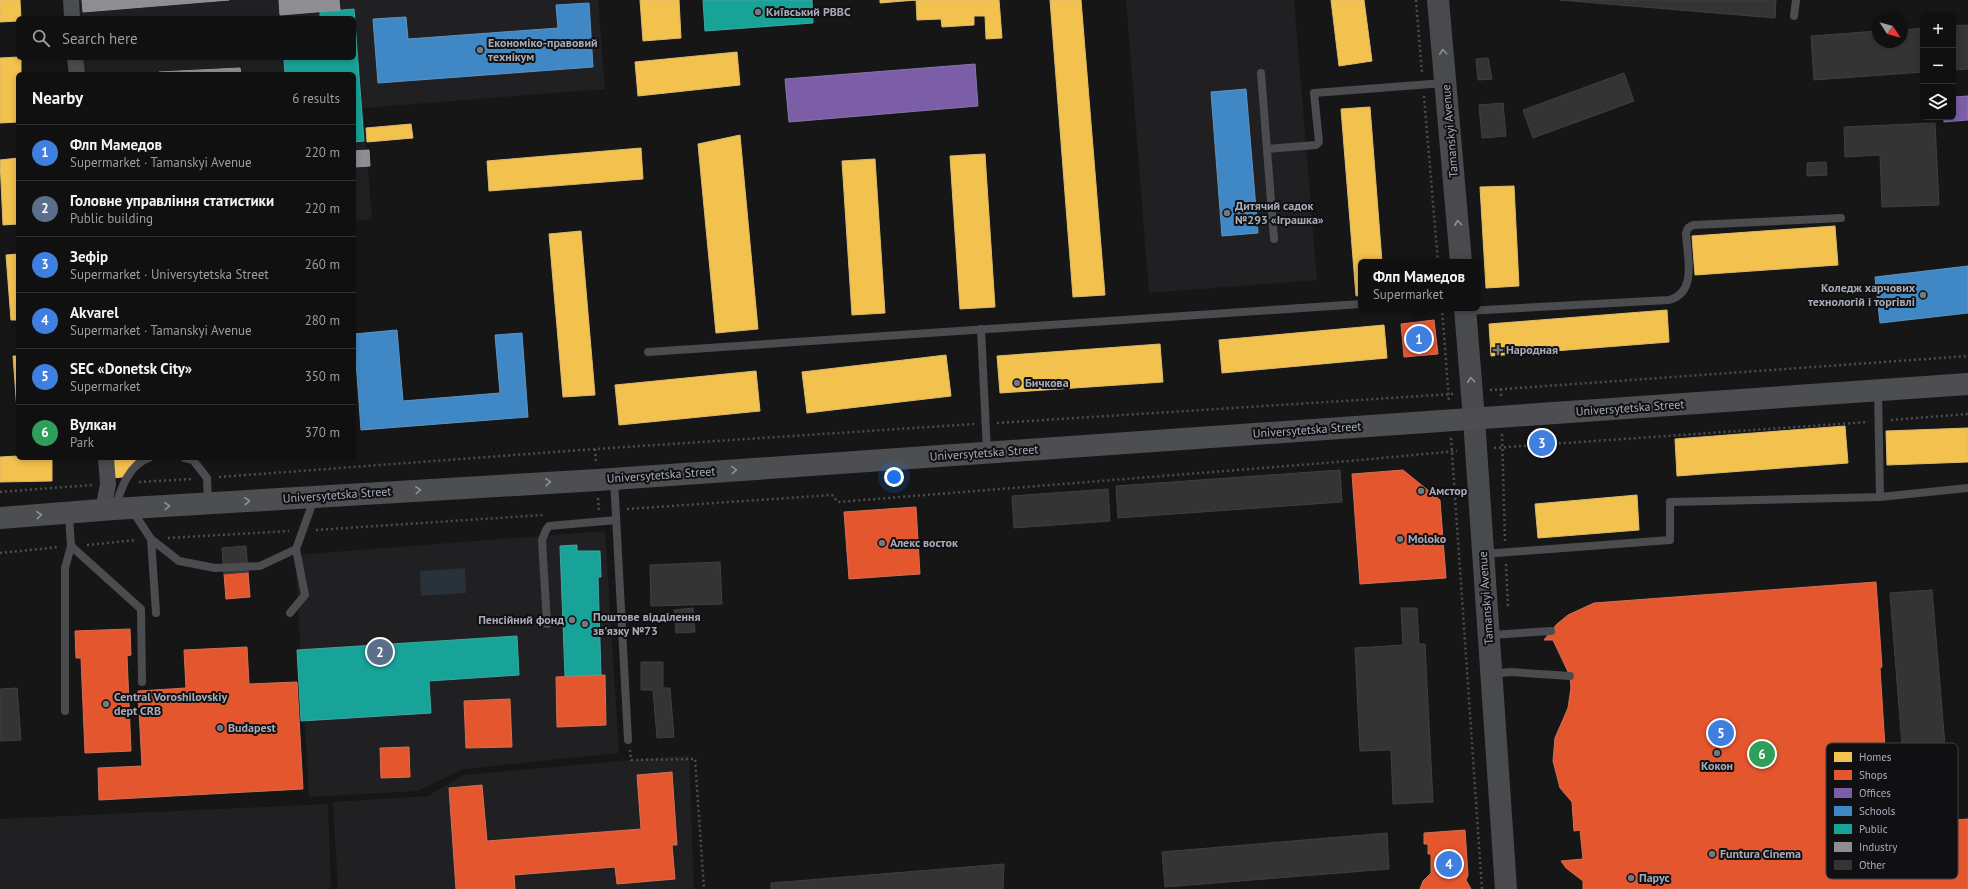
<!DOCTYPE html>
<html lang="en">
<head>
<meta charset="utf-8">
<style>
	body { margin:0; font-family:"PT Sans",sans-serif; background:#1e1e1e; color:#f1f3f6 }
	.controls { position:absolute; right:12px; top:12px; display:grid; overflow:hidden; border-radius:6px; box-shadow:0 2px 6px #0003 }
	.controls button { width:36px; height:36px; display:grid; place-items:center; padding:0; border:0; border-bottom:1px solid #303030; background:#101010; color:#f1f3f6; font:20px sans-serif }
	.compass { position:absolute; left:1872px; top:12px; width:36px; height:36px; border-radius:50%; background:#101010; box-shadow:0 2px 6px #0003; rotate:126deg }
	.you { position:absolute; left:894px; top:477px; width:14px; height:14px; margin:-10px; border:3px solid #fff; border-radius:50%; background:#1a73e8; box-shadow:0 0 0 6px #1a73e833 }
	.badge { display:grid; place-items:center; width:26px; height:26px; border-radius:50%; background:#2563eb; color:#fff; font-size:13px; font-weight:700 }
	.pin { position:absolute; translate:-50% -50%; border:2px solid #fff; box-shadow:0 1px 4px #0006 }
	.popup { position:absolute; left:1358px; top:259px; width:122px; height:52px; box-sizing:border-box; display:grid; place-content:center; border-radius:6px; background:#101010; filter:drop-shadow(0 1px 3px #0005); font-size:13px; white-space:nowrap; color:#9c9d9f }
	.popup b { font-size:15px; color:#f1f3f6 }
	.popup::after { content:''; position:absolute; left:50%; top:100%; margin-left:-8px; border:8px solid transparent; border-top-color:#101010 }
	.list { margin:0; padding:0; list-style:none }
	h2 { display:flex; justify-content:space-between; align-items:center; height:52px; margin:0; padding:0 16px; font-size:17px }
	h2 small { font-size:13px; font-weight:400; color:#9c9d9f }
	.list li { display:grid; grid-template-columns:26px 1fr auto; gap:12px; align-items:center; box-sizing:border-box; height:56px; padding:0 16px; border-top:1px solid #303030 }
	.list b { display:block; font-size:15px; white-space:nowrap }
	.list p { margin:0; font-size:13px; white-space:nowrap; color:#9c9d9f }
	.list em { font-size:13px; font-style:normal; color:#9c9d9f }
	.icon { flex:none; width:22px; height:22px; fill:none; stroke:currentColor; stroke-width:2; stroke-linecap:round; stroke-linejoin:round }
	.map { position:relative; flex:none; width:1968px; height:889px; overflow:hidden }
	.search { position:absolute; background:#101010; box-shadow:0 2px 6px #0003; left:16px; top:16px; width:340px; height:44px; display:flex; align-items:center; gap:10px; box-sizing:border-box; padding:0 14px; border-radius:6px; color:#9c9d9f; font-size:15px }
	.panel { position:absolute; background:#101010; box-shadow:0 2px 6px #0003; left:16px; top:72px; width:340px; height:388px; border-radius:6px }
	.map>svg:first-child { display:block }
	.built { fill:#202022 }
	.water { fill:#293139 }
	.homes { fill:#f2c14e; stroke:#dcbb6e }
	.shops { fill:#e4572e; stroke:#d27057 }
	.offices { fill:#7b5ea7; stroke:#8875ac }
	.schools { fill:#3f88c5; stroke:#5e93c1 }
	.public { fill:#17a398; stroke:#42a6a2 }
	.industry { fill:#8d8d92; stroke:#95969d }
	.building { fill:#343435; stroke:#3e3f42 }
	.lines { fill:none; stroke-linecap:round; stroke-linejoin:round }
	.path { stroke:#4c4d51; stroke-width:2.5; stroke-dasharray:2 3; stroke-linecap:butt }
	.lane { stroke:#4a4c4f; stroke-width:8 }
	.street { stroke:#4a4c4f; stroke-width:16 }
	.secondary { stroke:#494a4e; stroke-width:22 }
	.primary { stroke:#4d4e51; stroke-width:22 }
	.oneway { stroke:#8b8f98 }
	.oneway2 { stroke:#8c9099 }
	.poi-dot { fill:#74787f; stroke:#101012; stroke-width:1.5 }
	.labels { text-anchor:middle; stroke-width:4; stroke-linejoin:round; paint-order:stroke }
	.poi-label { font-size:12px; font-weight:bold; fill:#a7acb8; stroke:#101012; text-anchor:start }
	.street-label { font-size:12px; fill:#a7acb8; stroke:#101012 }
	.key { fill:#101012; stroke:#3d3f44; stroke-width:1 }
	.key-label { font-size:11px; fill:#a7acb8 }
</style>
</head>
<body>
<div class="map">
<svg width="1968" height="889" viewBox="0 0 1968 889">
	<rect width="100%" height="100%" fill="#161616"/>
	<path class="built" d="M71 0H598L605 89 363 108 372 219 354 221V74H74L73 58H354V18H72Z
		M1126 0H1294L1317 280 1149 293Z
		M605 531 619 753 464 769 417 791 309 797 295 555Z
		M689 755 694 889H338L333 802 428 796 464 775Z
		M328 804 331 889H0V819Z"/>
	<path class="water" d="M465 568 466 593 421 596 420 571Z"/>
	<path class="homes" d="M0 0H20L21 18H18V21L0 22Z
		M640 0H679L681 38 643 41Z
		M880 0H999L1002 38 986 39 985 16H974V25L942 27 941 19 917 20 916 0 880 3Z
		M1050 0H1081L1105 295 1073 297Z
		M1331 0H1364L1372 61 1339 66Z
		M737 52 740 85 638 96 635 62Z
		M18 57 21 58V74H18V122L0 123V58Z
		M1370 107 1382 262H1361V295L1356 296 1341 109Z
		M411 124 413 138 367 142 366 128Z
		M740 135 758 329 716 333 698 144Z
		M641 148 643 179 489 191 487 161Z
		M985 154 995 307 960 309 950 156Z
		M18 158V224L3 225 0 160Z
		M875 159 885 313 852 315 842 161Z
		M1514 186 1519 286 1486 288 1480 187Z
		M1835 226 1838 265 1695 275 1692 236Z
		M581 231 595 395 563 397 549 234Z
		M18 254V320H11L6 255Z
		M1667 310 1669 342 1491 356 1489 324Z
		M1384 325 1387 358 1222 373 1219 340Z
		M1160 344 1163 382 1000 393 997 356Z
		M946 355 951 396 807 413 802 372Z
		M13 356H18V424Z
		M756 371 760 411 619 425 615 385Z
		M1845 426 1848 463 1677 476 1675 439Z
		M1968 428V462L1887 465 1886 431Z
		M18 456V458H52V481L0 482V457Z
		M112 458H137L123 477 112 478Z
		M1637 495 1639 530 1538 538 1535 504Z"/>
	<path class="shops" d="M1434 320 1438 354 1404 357 1401 324Z
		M1403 470 1440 500 1446 578 1360 584 1352 474Z
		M916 507 920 574 849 579 844 512Z
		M248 572 250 597 226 599 224 574Z
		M1876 582 1882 667 1880 668 1889 810 1901 809 1902 824 1968 819V889H1583V881L1566 868 1561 861 1583 859 1580 830 1574 831 1572 802 1560 788 1553 761 1555 738 1568 708 1571 688 1570 676 1553 640H1544L1557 624 1568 615 1594 603Z
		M130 629 131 655 127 656 131 751 85 753 81 658H76L75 631Z
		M247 647 249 684 297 682 303 789 99 800 98 768 142 766 138 691 186 688 184 650Z
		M605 675 606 725 557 727 556 677Z
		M510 699 512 747 466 748 464 701Z
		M409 747 410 777 381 778 380 748Z
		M672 772 677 845H672L675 879 617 884 615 867 514 875 515 889H456L449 788 482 785 487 841 641 829 637 775Z
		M1465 830 1468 875 1466 880 1471 889H1420L1423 881 1431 873V854H1428V844H1424V833Z"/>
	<path class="offices" d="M975 64 978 106 789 122 785 79Z
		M1968 96V120L1944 122V117H1953V97Z"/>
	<path class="schools" d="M589 3 593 67 378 83 373 19 406 17 408 39 558 28 556 5Z
		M1246 89 1258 233 1222 236 1211 92Z
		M1968 266V313L1880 323 1875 277Z
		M397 330 403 401 500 393 495 335 522 333 528 417 361 430 354 334Z"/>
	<path class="public" d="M703 0H812L813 23 705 31Z
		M354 9 364 141 354 142V74H285L284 60 354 58V18H320V12Z
		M577 545V551H600L601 577H598L601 675 565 676 560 546Z
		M517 636 519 675 429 681 431 713 301 721 297 650Z"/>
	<path class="industry" d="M82 0H229L83 12Z
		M279 0H339L340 10 280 15Z
		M240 68 241 74H159V72Z
		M369 150 370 166 354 167V151Z"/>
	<path class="building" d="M1560 0H1776L1775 18Z
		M1968 25V69L1953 70V26Z
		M1923 28V72L1814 80 1811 36 1878 31V42H1902V30Z
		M1488 58 1492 79 1478 80 1476 59Z
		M1624 73 1634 101 1533 138 1523 110Z
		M1503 103 1506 136 1482 138 1479 105Z
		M1935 123 1939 205 1882 207 1880 155 1845 157 1844 127Z
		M1826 162 1827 175 1807 176V163Z
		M1340 470 1342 502 1118 518 1116 486Z
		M1108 489 1110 521 1014 528 1012 496Z
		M246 546 248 572 224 574 222 548Z
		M720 562 722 604 651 606 650 565Z
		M1932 590 1949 793 1906 796 1890 593Z
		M693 608 695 632 676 633 674 610Z
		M1401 608H1417L1419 644H1425L1433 802 1393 804 1391 750 1360 751 1355 648 1403 645Z
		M641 662H663V688H670L674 737 657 738 653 690H641Z
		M17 688 21 740 0 741V689Z
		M1387 833 1389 869 1165 887 1162 852Z
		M1004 864 1003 889H771V883Z"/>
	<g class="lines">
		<path class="path" d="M1416 0 1422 73
			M1424 96 1438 262
			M1442 308 1449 401
			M1501 389V399
			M1490 390 1968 356
			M1891 420 1968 414
			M997 423 1453 394
			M1502 434 1505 541
			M1451 438 1482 889
			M1494 448 1868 422
			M595 449 596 463
			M219 477 595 449 974 424
			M139 482 192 479
			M0 492 92 485
			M598 498 599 511
			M627 509 832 495 838 502 1349 461 1457 451
			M316 530 543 515
			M168 538 289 531
			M87 545 137 540
			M0 553 58 547
			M1506 564 1508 607
			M630 750 631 760 695 759 704 889"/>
		<path class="lane" d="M1794 16 1796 0
			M1261 73 1274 239
			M1267 149 1316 145 1319 142 1314 93 1444 83
			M1466 311 1669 300C1698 292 1687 256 1686 233L1688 228 1693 225 1841 218
			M981 329 987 452
			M648 352 1361 304
			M1878 391 1880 497 1968 488
			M185 458 193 460 207 478 208 503
			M614 479 628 740
			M115 508C121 489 128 465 149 458
			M132 510 151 539 179 561 215 568 260 566 296 549 314 499
			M151 539 156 613
			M71 546 141 609 142 682
			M1484 554 1670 540V502L1880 497
			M290 613 305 595 296 549
			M547 624 542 540 546 530 549 526 616 520
			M1490 635 1551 631
			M1492 674 1510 672 1570 676
			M65 711V568L71 546 69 514"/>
		<path class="street" d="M71 0 72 18
			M75 58 77 74
			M103 511 108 484 106 458"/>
		<path class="secondary" d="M1438 0 1461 262
			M1465 308 1474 419 1506 889"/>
		<path class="primary" d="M0 518 114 509 598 480 1968 384"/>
	</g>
	<defs><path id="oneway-chevron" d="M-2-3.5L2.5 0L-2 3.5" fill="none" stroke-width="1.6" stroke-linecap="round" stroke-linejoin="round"/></defs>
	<g class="oneway">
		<use href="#oneway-chevron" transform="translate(1443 52) rotate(-95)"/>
		<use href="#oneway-chevron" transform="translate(1458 223) rotate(-95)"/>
		<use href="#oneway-chevron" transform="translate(1471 380) rotate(-95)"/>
	</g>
	<g class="oneway2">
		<use href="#oneway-chevron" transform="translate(734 470) rotate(-4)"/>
		<use href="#oneway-chevron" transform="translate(548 482) rotate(-3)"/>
		<use href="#oneway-chevron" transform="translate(418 490) rotate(-3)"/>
		<use href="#oneway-chevron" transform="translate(247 501) rotate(-4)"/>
		<use href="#oneway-chevron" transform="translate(167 506) rotate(-3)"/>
		<use href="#oneway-chevron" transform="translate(39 515) rotate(-5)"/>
	</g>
	<g class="poi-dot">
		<circle cx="758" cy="12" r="4"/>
		<circle cx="480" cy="50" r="4"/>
		<circle cx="1227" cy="213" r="4"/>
		<circle cx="1923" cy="295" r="4"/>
		<path d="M1496 344h4v4h4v4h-4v4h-4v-4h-4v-4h4z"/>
		<circle cx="1017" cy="383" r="4"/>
		<circle cx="1421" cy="491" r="4"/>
		<circle cx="1400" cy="539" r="4"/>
		<circle cx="882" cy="543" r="4"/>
		<circle cx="572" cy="620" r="4"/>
		<circle cx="585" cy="624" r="4"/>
		<circle cx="106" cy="704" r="4"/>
		<circle cx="220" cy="728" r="4"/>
		<circle cx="1717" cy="753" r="4"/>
		<circle cx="1712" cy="854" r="4"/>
		<circle cx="1631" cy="878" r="4"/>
	</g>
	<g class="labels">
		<g class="poi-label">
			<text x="766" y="16">Київський РВВС</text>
			<text x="488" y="47">Економіко-правовий<tspan x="488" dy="14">технікум</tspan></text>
			<text x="1235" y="210">Дитячий садок<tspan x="1235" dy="14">№293 «Іграшка»</tspan></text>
			<text x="1915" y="292" text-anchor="end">Коледж харчових<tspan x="1915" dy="14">технологій і торгівлі</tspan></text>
			<text x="1506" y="354">Народная</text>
			<text x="1025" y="387">Бичкова</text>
			<text x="1429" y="495">Амстор</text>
			<text x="1408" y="543">Moloko</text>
			<text x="890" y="547">Алекс восток</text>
			<text x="593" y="621">Поштове відділення<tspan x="593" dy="14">зв'язку №73</tspan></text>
			<text x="564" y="624" text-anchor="end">Пенсійний фонд</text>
			<text x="114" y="701">Central Voroshilovskiy<tspan x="114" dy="14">dept CRB</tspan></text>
			<text x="228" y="732">Budapest</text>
			<text x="1717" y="770" text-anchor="middle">Кокон</text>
			<text x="1720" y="858">Funtura Cinema</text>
			<text x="1639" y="882">Парус</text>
		</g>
		<g class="street-label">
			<text transform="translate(1450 131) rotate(-95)" y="4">Tamanskyi Avenue</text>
			<text transform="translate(1630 408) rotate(-4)" y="4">Universytetska Street</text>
			<text transform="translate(1307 430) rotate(-4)" y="4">Universytetska Street</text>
			<text transform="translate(984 453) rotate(-4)" y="4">Universytetska Street</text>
			<text transform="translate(661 475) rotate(-4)" y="4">Universytetska Street</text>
			<text transform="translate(337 495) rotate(-4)" y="4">Universytetska Street</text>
			<text transform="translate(1486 598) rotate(-94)" y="4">Tamanskyi Avenue</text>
		</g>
	</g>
	<rect x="1826" y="743" width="132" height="136" rx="6" class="key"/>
	<rect x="1834" y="752" width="18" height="10" fill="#f2c14e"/>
	<rect x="1834" y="770" width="18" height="10" fill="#e4572e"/>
	<rect x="1834" y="788" width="18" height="10" fill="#7b5ea7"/>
	<rect x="1834" y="806" width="18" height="10" fill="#3f88c5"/>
	<rect x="1834" y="824" width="18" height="10" fill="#17a398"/>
	<rect x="1834" y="842" width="18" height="10" fill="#8d8d92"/>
	<rect x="1834" y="860" width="18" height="10" fill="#343435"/>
	<g class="key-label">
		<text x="1859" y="761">Homes</text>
		<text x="1859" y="779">Shops</text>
		<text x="1859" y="797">Offices</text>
		<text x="1859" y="815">Schools</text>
		<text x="1859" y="833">Public</text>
		<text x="1859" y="851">Industry</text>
		<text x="1859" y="869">Other</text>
	</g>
</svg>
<div class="controls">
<button>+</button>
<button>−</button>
<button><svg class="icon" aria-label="layers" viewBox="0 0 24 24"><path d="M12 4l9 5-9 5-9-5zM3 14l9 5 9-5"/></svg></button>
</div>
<svg class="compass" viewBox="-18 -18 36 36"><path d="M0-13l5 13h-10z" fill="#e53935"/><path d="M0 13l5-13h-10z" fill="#9c9d9f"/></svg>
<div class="you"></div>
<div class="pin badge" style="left:1419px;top:339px;background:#3f7fe0">1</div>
<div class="popup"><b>Флп Мамедов</b>Supermarket</div>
<div class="pin badge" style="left:380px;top:652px;background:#5c6f8a">2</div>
<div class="pin badge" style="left:1542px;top:443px;background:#3f7fe0">3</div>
<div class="pin badge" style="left:1449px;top:864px;background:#3f7fe0">4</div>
<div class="pin badge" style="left:1721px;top:733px;background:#3f7fe0">5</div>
<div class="pin badge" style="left:1762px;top:754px;background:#2e9e5b">6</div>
<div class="search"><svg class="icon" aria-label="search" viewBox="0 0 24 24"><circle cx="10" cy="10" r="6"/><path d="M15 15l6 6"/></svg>Search here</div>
<section class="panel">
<h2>Nearby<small>6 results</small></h2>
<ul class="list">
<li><span class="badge" style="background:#3f7fe0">1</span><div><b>Флп Мамедов</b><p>Supermarket · Tamanskyi Avenue</p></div><em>220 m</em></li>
<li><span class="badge" style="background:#5c6f8a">2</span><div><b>Головне управління статистики</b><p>Public building</p></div><em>220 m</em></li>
<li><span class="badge" style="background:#3f7fe0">3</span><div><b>Зефір</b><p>Supermarket · Universytetska Street</p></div><em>260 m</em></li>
<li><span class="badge" style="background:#3f7fe0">4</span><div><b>Akvarel</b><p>Supermarket · Tamanskyi Avenue</p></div><em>280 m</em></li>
<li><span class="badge" style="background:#3f7fe0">5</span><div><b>SEC «Donetsk Cіty»</b><p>Supermarket</p></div><em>350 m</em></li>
<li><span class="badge" style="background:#2e9e5b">6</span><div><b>Вулкан</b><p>Park</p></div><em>370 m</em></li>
</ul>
</section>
</div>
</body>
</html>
